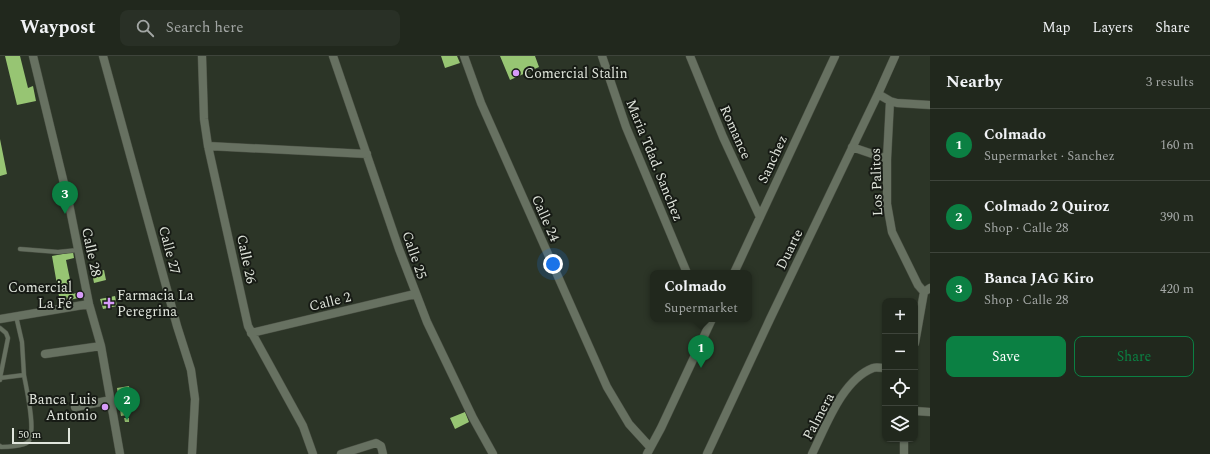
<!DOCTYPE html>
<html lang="en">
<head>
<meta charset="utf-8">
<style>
	body { margin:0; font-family:Spectral,serif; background:#293026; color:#f1f3f6 }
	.controls { position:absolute; right:12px; bottom:12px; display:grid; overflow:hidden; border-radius:8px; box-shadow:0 1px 3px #0004 }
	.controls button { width:36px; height:36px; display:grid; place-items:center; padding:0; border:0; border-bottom:1px solid #3e443b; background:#21281d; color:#f1f3f6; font:20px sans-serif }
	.scale { position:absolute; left:12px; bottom:10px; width:58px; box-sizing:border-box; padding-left:4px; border:2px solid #e0e5dc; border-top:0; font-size:11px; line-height:14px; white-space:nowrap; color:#e0e5dc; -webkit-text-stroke:3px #171b15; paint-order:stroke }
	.you { position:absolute; left:553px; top:208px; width:14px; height:14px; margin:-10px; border:3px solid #fff; border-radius:50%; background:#1a73e8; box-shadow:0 0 0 6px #1a73e833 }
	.badge { display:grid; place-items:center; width:26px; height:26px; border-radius:50%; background:#0b8043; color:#fff; font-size:13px; font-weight:700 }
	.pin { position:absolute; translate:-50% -33px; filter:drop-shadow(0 1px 2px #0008) }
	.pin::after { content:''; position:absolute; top:21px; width:14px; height:12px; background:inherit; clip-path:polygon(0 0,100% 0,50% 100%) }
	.popup { position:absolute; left:650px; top:214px; width:102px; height:52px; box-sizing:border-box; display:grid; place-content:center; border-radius:8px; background:#21281d; filter:drop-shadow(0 1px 3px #0005); font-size:13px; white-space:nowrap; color:#a2a6a4 }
	.popup b { font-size:15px; color:#f1f3f6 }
	.popup::after { content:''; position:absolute; left:50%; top:100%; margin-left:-8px; border:8px solid transparent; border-top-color:#21281d }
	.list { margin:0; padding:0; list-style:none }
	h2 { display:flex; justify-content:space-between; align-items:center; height:52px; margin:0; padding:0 16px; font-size:17px }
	h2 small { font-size:13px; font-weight:400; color:#a2a6a4 }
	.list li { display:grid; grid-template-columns:26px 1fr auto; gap:12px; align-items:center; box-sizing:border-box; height:72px; padding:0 16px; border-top:1px solid #3e443b }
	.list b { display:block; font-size:15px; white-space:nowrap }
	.list p { margin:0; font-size:13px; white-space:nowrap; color:#a2a6a4 }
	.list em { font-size:13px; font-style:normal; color:#a2a6a4 }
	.actions { display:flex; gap:8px; padding:12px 16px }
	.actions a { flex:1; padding:9px 0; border:1px solid #0b8043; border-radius:8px; text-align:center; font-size:14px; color:#0b8043 }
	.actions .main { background:#0b8043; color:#fff }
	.icon { flex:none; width:22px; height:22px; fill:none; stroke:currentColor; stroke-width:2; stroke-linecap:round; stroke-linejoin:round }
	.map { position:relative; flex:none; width:930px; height:398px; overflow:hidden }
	header { display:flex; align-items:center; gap:24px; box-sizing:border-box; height:56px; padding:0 20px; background:#21281d; border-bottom:1px solid #3e443b }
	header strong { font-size:19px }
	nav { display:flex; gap:22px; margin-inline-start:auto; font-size:14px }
	.search { width:280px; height:36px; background:#293026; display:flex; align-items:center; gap:10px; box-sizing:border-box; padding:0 14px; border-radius:8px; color:#a2a6a4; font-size:15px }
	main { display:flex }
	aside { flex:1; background:#21281d }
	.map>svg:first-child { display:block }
	.building { fill:#97c573 }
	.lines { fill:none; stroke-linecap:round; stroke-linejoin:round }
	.service-casing { stroke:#4a5044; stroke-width:5 }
	.minor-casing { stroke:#4a5044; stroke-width:9 }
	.service { stroke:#677161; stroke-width:4 }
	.minor { stroke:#677161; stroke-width:8 }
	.poi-dot { fill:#d79bf9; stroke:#171b15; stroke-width:1.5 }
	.labels { text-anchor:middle; stroke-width:4; stroke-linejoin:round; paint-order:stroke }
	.poi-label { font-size:14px; fill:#e0e5dc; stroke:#171b15; text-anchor:start }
	.street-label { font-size:14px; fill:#e0e5dc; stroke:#171b15 }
</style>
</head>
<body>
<header>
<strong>Waypost</strong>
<div class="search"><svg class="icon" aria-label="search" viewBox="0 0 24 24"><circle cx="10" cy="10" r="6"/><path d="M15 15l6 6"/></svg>Search here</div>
<nav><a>Map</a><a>Layers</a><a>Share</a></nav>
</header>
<main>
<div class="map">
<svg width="930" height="398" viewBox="0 0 930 398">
	<rect width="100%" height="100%" fill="#2c3527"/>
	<path class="building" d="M5 0H20L28 32 33 30 36 45 17 49Z
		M441 0H457L460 7 445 12Z
		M500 0H535L539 11 510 24Z
		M0 83 7 118 0 120Z
		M73 196 74 202 66 204 73 238 82 235 83 241 60 246 52 200Z
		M104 214 106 224 94 227 92 217Z
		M115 240 117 250 103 253 100 243Z
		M129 330 130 337 118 339 117 332Z
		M128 345 129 352H126L127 359 121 360 119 347Z
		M465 356 469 366 455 373 450 362Z
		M124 362H129V366H125Z"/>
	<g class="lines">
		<defs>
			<path id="service" d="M20 193 58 196 78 194
				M0 272 6 277 8 282 0 322
				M0 324V322L24 319 22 286 16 260
				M0 390 1 391C7 391 24 390 28 386 37 377 26 331 24 319"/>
			<path id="minor" d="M33 0 69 148 89 248 101 290 120 398
				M103 0 177 270 191 314 195 343 192 398
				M202 0 204 63 208 90 248 270 303 370 313 398
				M333 0 399 193 427 266 473 362 493 398
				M464 0 481 47 607 331 629 368 650 391
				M602 0 626 71 687 217
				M690 0 723 81 760 161
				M878 38 890 45 887 103V148L892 176 918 229 924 236
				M890 45 897 47 930 49
				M208 90 367 98
				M852 91 887 103
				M734 217 835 0
				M0 263 89 248
				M251 277 415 238
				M915 287 924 236 930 232
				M45 298 101 290
				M75 351 111 344
				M915 355 930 356
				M904 383V398
				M341 398 376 387 381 390 383 398
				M647 398 661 372 712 263
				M707 398 770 263 878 38 895 0
				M812 398C826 370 842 324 873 312 876 311 881 312 885 312"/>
		</defs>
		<use href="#service" class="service-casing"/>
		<use href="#minor" class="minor-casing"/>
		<use href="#service" class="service"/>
		<use href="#minor" class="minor"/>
	</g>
	<g class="poi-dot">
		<circle cx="516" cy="17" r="4"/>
		<circle cx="80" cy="239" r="4"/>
		<path d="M107 241h4v4h4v4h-4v4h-4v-4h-4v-4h4z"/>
		<circle cx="105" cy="351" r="4"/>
	</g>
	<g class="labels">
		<g class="poi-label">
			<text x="524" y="22">Comercial Stalin</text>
			<text x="72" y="236" text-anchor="end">Comercial<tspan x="72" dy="16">La Fé</tspan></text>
			<text x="117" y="244">Farmacia La<tspan x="117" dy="16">Peregrina</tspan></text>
			<text x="97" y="348" text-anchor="end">Banca Luis<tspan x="97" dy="16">Antonio</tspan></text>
		</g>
		<g class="street-label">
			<text transform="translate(736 76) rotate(66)" y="5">Romance</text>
			<text transform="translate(772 103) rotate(-65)" y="5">Sanchez</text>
			<text transform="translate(655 104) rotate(68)" y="5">Maria Tdad. Sanchez</text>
			<text transform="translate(876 126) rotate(-92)" y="5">Los Palitos</text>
			<text transform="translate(546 162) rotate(66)" y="5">Calle 24</text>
			<text transform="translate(789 193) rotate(-64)" y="5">Duarte</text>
			<text transform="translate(170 194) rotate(75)" y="5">Calle 27</text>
			<text transform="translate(92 196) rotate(78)" y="5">Calle 28</text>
			<text transform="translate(415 199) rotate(71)" y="5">Calle 25</text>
			<text transform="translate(247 203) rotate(78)" y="5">Calle 26</text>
			<text transform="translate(330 245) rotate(-14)" y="5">Calle 2</text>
			<text transform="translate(818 360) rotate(-62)" y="5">Palmera</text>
		</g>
	</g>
</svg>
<div class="controls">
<button>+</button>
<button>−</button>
<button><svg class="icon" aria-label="locate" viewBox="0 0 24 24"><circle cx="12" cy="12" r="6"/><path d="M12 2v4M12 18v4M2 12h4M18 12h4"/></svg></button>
<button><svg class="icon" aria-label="layers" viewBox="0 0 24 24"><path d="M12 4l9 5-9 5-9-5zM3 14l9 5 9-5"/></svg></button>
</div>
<div class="scale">50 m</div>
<div class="you"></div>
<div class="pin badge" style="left:701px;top:312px">1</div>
<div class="popup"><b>Colmado</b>Supermarket</div>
<div class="pin badge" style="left:127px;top:364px">2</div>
<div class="pin badge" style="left:65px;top:158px">3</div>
</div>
<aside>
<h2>Nearby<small>3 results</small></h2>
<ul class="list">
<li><span class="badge">1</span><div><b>Colmado</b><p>Supermarket · Sanchez</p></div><em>160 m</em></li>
<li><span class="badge">2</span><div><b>Colmado 2 Quiroz</b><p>Shop · Calle 28</p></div><em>390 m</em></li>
<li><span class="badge">3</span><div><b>Banca JAG Kiro</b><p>Shop · Calle 28</p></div><em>420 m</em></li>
</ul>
<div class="actions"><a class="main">Save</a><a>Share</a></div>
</aside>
</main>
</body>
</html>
